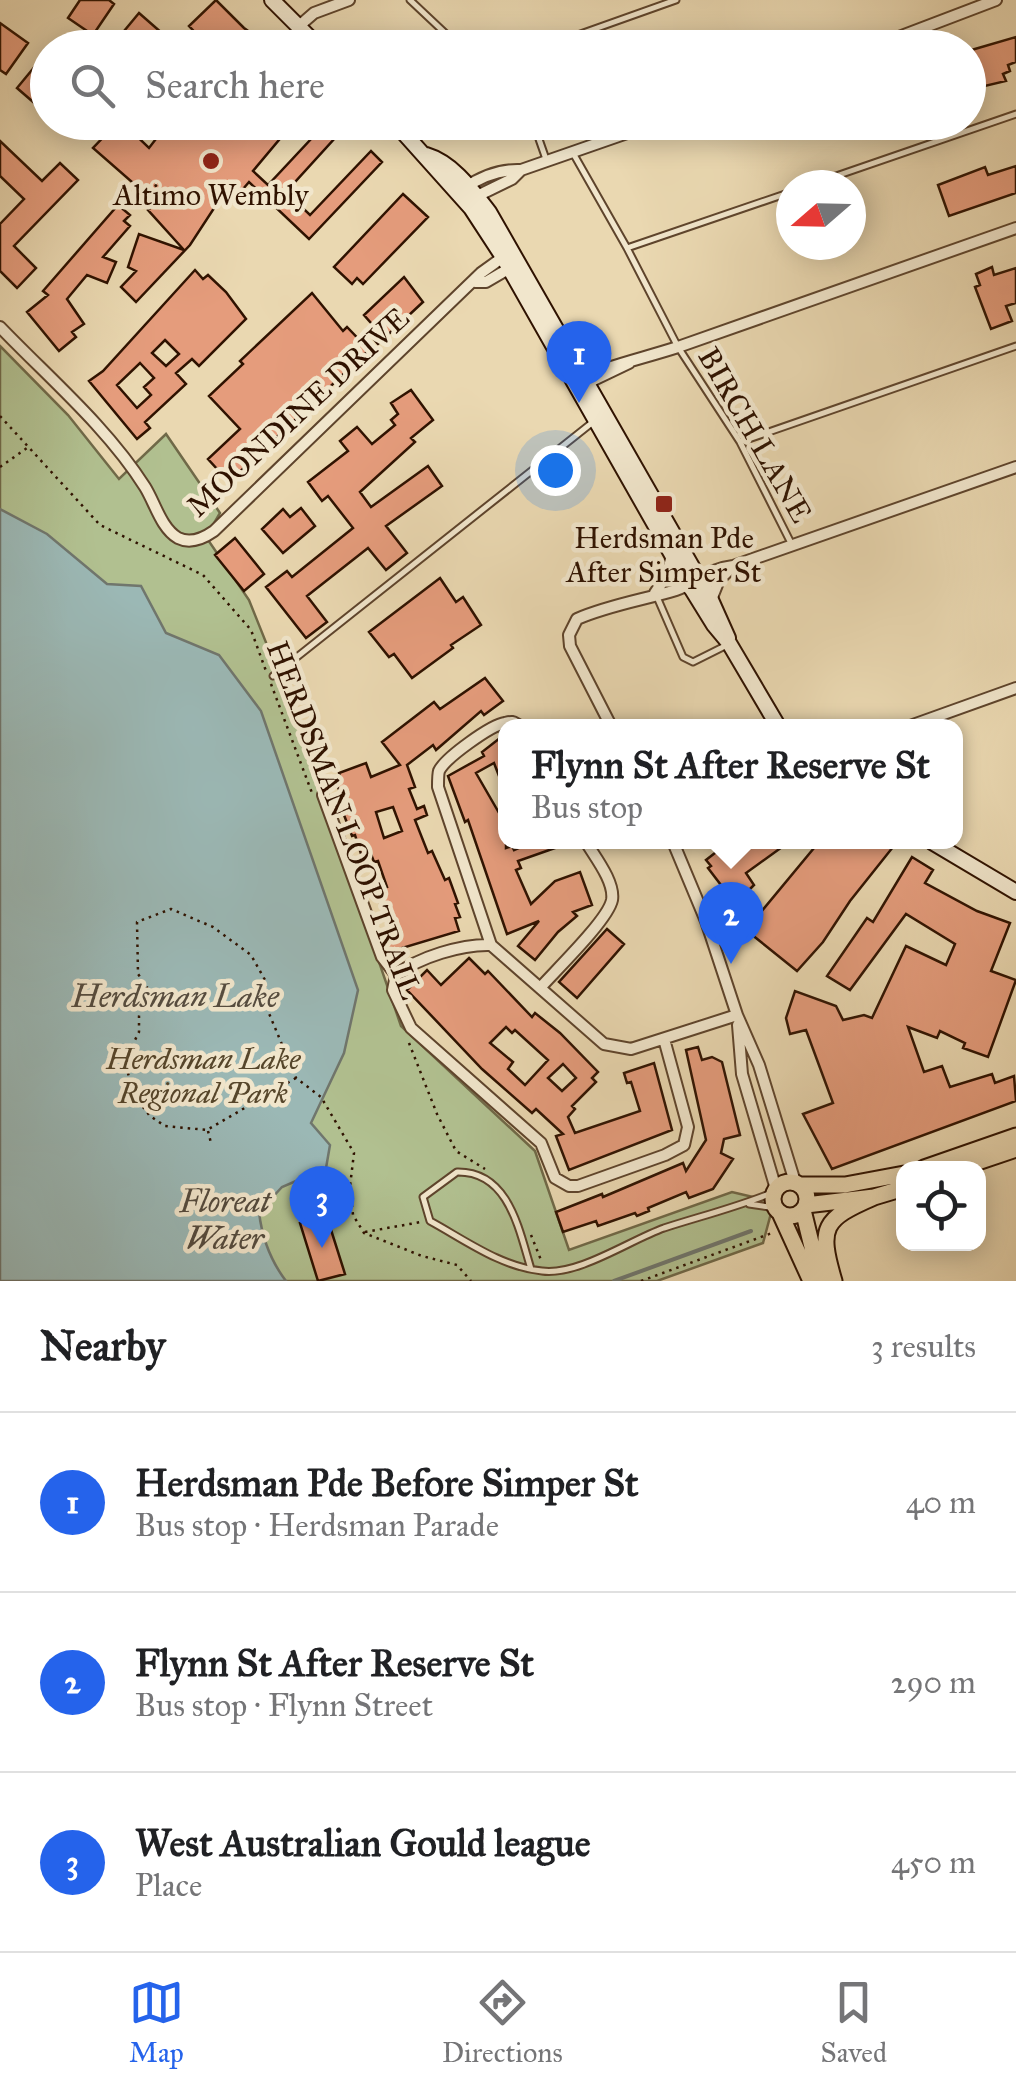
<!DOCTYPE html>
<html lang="en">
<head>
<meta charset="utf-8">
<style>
	body { margin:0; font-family:"IM FELL Great Primer",serif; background:#f2f2f2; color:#202124 }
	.controls { position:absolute; right:30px; bottom:30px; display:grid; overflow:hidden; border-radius:20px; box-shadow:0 5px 25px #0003 }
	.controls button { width:90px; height:90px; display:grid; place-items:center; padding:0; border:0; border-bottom:2px solid #e0e0e0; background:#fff; color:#202124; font:50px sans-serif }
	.compass { position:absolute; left:776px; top:170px; width:90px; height:90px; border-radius:50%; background:#fff; box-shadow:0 5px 25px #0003; rotate:250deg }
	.you { position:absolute; left:555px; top:470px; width:35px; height:35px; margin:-25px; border:8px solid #fff; border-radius:50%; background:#1a73e8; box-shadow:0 0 0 15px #1a73e833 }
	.badge { display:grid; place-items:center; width:65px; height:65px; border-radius:50%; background:#2563eb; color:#fff; font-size:32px; font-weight:700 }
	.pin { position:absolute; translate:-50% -82px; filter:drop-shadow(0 2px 5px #0008) }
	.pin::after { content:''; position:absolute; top:52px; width:35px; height:30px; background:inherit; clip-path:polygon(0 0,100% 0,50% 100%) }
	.popup { position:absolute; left:498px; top:719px; width:465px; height:130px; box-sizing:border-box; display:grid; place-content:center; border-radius:20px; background:#fff; filter:drop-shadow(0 2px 8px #0005); font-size:32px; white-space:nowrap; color:#757577 }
	.popup b { font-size:38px; color:#202124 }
	.popup::after { content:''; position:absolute; left:50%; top:100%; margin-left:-20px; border:20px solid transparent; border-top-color:#fff }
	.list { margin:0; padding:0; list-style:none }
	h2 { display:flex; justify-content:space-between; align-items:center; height:130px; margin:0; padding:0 40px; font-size:42px }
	h2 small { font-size:32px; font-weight:400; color:#757577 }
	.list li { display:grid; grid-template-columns:65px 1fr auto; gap:30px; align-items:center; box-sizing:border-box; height:180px; padding:0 40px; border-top:2px solid #e0e0e0 }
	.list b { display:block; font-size:38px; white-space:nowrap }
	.list p { margin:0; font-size:32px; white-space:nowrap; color:#757577 }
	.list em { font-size:32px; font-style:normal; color:#757577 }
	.icon { flex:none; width:55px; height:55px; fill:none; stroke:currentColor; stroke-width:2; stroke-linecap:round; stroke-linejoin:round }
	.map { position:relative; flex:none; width:1016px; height:1281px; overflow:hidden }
	.search { position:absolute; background:#fff; box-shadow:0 5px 25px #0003; left:30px; right:30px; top:30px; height:110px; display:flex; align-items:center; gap:25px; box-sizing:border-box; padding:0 35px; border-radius:55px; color:#757577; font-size:38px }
	.sheet { height:670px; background:#fff }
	nav { display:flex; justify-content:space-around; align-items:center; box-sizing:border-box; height:140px; border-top:2px solid #e0e0e0; background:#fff; font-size:28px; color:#757577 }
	nav a { display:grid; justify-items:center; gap:5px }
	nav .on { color:#2563eb }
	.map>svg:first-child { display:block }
	.green { fill:#b1c090; stroke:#706948; stroke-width:2.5 }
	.water { fill:#9bb8b5; stroke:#70766d; stroke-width:2.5 }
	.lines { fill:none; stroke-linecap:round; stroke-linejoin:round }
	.stream { stroke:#70766d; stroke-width:4 }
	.building { fill:#e59c7c; stroke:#2f1200; stroke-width:2.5; fill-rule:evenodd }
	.lane-casing { stroke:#5e442c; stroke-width:9 }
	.street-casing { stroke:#5e442c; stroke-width:14 }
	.secondary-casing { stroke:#2f1200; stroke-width:18 }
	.primary-casing { stroke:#2f1200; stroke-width:19 }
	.path { stroke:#2f1200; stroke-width:2.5; stroke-dasharray:2.5 5; stroke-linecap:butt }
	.lane { stroke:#f1e6cc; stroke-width:5 }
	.street { stroke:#f1e6cc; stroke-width:10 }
	.secondary { stroke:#f1e6cc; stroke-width:14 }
	.primary { stroke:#ead8b1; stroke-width:15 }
	.poi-dot { fill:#8f2418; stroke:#f1e6cc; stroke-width:4 }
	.labels { text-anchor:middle; stroke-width:9; stroke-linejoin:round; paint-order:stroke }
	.poi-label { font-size:30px; fill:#2f1200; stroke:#f1e6cc }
	.street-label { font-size:30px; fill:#2f1200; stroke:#f1e6cc }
	.park-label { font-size:30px; font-style:italic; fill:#56462b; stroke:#f1e6cc }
	.water-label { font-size:32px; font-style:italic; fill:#554c3f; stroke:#f1e6cc }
</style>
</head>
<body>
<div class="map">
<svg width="1016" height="1281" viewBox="0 0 1016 1281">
	<rect width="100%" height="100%" fill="#ead8b1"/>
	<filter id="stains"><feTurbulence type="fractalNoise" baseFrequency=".002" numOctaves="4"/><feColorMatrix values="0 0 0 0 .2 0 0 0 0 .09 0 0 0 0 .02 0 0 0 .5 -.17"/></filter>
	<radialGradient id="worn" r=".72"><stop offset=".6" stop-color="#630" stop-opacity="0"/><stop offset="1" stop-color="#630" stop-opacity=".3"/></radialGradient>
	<path class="green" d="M0 346 68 415 119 479 166 434 220 513 206 537 249 600 289 700 401 1026 535 1151 569 1250 732 1192 774 1202 763 1243 657 1281H0Z"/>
	<path class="water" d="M0 509 47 534 107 584 141 586 166 633 219 655 261 711 358 990 344 1053 311 1123 330 1145 326 1168 282 1187 259 1212C262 1238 270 1260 286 1281H0Z"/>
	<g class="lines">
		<path class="stream" d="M614 1281 751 1231"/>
	</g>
	<path class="building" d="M80 0H109L114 4 93 35 68 18Z
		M216 0 244 28 272 48H210L189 26Z
		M139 13 179 48H110Z
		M0 23 28 43 6 74 0 70Z
		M1016 37V62L1008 65 1010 71 1003 74 1006 81 968 90V51Z
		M41 59 48 65V99L40 108 17 88Z
		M118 122H122L149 148 169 122H294L253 171 268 185 327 122H340L345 127 286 192 310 215 371 151 382 162 309 239 249 182 231 203 220 199 190 245 136 302 121 287 136 271 128 267 139 234 184 250 148 210 156 203 93 148Z
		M0 141 42 181 60 163 78 180 14 246 36 268 17 288 0 271V224L24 199 0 176Z
		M1016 166V193L949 216 938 185 985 167 988 175Z
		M403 194 428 217 363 284 357 278 352 284 334 267Z
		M118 205 130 215 124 221 130 226 103 257 116 262 107 283 87 275 67 299 84 324 72 332 76 337 59 351 27 312 48 295 43 291Z
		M992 267 994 275 1016 268V303L1006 306 1012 321 991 329 975 287 980 285 976 274Z
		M195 270 203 279 208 275 226 292 246 319 199 366 192 359 176 373 186 384 145 422 150 428 137 439 89 381 103 371ZM165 340 179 354 166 366 152 353ZM140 363 154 378 144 387 151 395 137 408 117 385Z
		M404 277 423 302 378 344 372 337 378 331 364 315Z
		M312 293 343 331 347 327 369 350 229 482 208 459 240 429 209 396 243 364 240 361Z
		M411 390 433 420 411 438 415 442 360 492 371 507 428 466 442 486 386 526 407 553 386 570 368 548 307 596 327 622 306 638 266 587 287 571 292 577 353 528 328 496 322 501 308 482 348 451 340 441 357 427 372 444 395 425 391 420 398 414 391 403Z
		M301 508 315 526 283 553 262 529 283 509 290 517Z
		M235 538 264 574 244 591 215 555Z
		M440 578 456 602 463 597 481 625 451 645 453 648 412 678 394 654 389 657 369 632Z
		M485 678 503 701 484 715 481 711 436 750 433 745 407 765 415 787 409 789 417 809 424 806 427 815 415 820 428 853 432 851 445 880 449 878 458 903 455 904 460 917 455 918 459 931 389 952 385 939 394 936 375 891 387 887 378 861 374 862 371 854 362 857 355 835 352 836 336 794 340 792 336 782 341 780 339 773 366 763 371 777 400 765 382 742 434 702 440 709ZM393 807 402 831 384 838 376 812Z
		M500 738 506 746V794L494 763 476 773 506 825V848L512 846 514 850 532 842H572L518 861 521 868 516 870 531 904 555 881 580 872 592 905 573 912 577 916 558 932 535 960 518 946 539 921 507 934 468 820 465 822 448 776 484 756 482 752Z
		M729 842H789L746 873 754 885 731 908 723 901 722 896 727 893 708 868 711 866 706 860Z
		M819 842H887L893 847 850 901 823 942 797 971 746 930Z
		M912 857 933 870 925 883 977 911 1010 923 991 971 1016 980 988 1057 963 1048 965 1043 940 1031 937 1038 908 1027 924 1072 942 1066 950 1087 992 1074 995 1083 1014 1076 1016 1101 832 1169 803 1114 833 1103 806 1030 790 1034 786 1018 795 991 836 1006 843 1020 864 1015 872 1018 906 946 946 965 955 944 906 914 850 990 827 976 867 918 873 922Z
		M607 929 624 944 577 998 559 982Z
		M469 958 485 974 488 971 532 1017 535 1013 560 1033 598 1072 592 1078 596 1082 572 1106 575 1109 568 1117 575 1133 640 1111 631 1082 627 1083 624 1073 654 1063 672 1130 569 1170 556 1136 563 1134 536 1109 532 1113 482 1069 407 990 427 970 441 985ZM506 1027 512 1033 515 1030 548 1060 525 1085 508 1069 513 1062 490 1043ZM563 1064 576 1078 562 1091 548 1078Z
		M698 1047 702 1060 712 1057 722 1062 740 1135 724 1139 721 1153 733 1159 713 1189 689 1198 686 1192 648 1208 649 1211 637 1216 635 1213 598 1226 596 1221 563 1232 556 1212 602 1194 603 1197 683 1163 686 1171 706 1140 686 1050Z
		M326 1214 345 1274 318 1281 300 1223Z"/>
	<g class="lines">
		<defs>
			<path id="lane" d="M410 0 461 48
				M541 48 676 0
				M533 122 547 162
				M573 153 627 248 678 347 740 442 791 543
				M810 185 1016 114
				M627 248 791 192
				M740 442 1016 346
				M657 597 683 657 693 662 727 645
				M273 676 593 422
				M749 1204 776 1208
				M531 1269C519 1230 509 1171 457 1172L423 1197 430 1221C465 1240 501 1267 542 1271 578 1276 630 1240 664 1228 701 1216 738 1207 774 1192"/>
			<path id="street" d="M299 26 314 13 349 0
				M870 48 996 0
				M463 189C480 177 500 169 521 170L659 122
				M471 199 512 179 521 170
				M475 282H486L515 265
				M0 327C49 378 107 427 145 487 155 503 161 528 178 538 190 544 204 538 214 531L481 273 506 255
				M578 379C611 365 644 358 678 347L1016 228
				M581 386 629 363
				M655 593 667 575 672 555
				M711 600 719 580 732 567
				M611 726 570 646 569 635 577 619C609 605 643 600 676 590 698 583 707 569 733 566L1016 467
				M910 726 1016 688
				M323 795 382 957 396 975
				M673 842 706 921 737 1015 759 1065 795 1182
				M491 945 438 787C438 783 438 774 439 771 445 758 491 725 505 723 514 721 513 722 520 726
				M540 988C555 971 608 920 612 900 615 882 595 857 586 842
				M738 1025 742 1074 776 1189
				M664 1039 688 1127 684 1145 665 1155 578 1186H569L555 1178 541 1143 411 1028 393 990 396 975C419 957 462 944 491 945L604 1044 631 1049 737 1015"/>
			<path id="secondary" d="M272 0 320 48
				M394 122 471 208 503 257 688 583 714 625 729 643 778 726
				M426 155C453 163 472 190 489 212L711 600 728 638
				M932 842 1016 892"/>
			<path id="primary" d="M924 1168 1016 1136
				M960 1168 1016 1149
				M773 1199a17 17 0 1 1 34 0a17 17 0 1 1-34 0Z
				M801 1185H845L904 1174
				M806 1205 874 1197 904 1188
				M803 1210 815 1259 824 1281
				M780 1213 811 1281
				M834 1281C818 1227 823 1219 874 1197"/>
		</defs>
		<use href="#lane" class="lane-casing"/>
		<use href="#street" class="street-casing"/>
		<use href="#secondary" class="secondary-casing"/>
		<use href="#primary" class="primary-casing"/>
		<path class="path" d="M0 416 100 525 203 575 251 630 266 671
			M0 467 27 448
			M271 684 312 793
			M409 1043 437 1114 456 1151 485 1169
			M296 1078 207 1130 165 1126 150 1116 135 1097 127 1070 130 1050 139 1032V1016L147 987 138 974 137 922 171 909 213 927 251 955 265 980 268 1011 296 1078 321 1097 354 1153 350 1186 353 1215 364 1233 422 1256 457 1265 471 1281
			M208 1131 211 1143
			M365 1232 421 1222
			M531 1235 541 1260
			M641 1281 772 1233"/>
		<use href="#lane" class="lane"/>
		<use href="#street" class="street"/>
		<use href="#secondary" class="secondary"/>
		<use href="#primary" class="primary"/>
	</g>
	<g class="poi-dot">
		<circle cx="211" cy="161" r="10"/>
		<rect x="654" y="494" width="20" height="20" rx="5"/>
	</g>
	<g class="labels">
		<g class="poi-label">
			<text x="211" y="205">Altimo Wembly</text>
			<text x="664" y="548">Herdsman Pde<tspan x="664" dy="34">After Simper St</tspan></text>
		</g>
		<g class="street-label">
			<text transform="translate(298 412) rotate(-43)" y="10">MOONDINE DRIVE</text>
			<text transform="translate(755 435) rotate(60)" y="10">BIRCH LANE</text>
			<text transform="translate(344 820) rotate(69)" y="10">HERDSMAN LOOP TRAIL</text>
		</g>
		<g class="park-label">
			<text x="203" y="1069">Herdsman Lake<tspan x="203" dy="34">Regional Park</tspan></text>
		</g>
		<g class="water-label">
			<text x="175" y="1007">Herdsman Lake</text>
			<text x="225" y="1212">Floreat<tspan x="225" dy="37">Water</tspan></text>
		</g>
	</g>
	<rect width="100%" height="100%" filter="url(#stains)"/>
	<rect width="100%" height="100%" fill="url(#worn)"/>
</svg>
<div class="controls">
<button><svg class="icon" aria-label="locate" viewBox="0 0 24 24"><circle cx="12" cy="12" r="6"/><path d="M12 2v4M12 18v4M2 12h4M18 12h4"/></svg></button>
</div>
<svg class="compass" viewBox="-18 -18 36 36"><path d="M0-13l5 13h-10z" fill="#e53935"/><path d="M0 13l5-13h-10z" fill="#757577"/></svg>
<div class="you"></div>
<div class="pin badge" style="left:579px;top:403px">1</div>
<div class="pin badge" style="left:731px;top:964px">2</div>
<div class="popup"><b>Flynn St After Reserve St</b>Bus stop</div>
<div class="pin badge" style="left:322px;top:1248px">3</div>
<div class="search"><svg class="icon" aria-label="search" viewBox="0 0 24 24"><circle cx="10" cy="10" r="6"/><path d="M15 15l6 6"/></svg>Search here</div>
</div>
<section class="sheet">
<h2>Nearby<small>3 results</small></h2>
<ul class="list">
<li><span class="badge">1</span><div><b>Herdsman Pde Before Simper St</b><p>Bus stop · Herdsman Parade</p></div><em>40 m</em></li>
<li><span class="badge">2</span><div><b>Flynn St After Reserve St</b><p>Bus stop · Flynn Street</p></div><em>290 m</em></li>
<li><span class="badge">3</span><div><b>West Australian Gould league</b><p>Place</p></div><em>450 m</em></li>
</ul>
</section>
<nav>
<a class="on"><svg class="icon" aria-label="map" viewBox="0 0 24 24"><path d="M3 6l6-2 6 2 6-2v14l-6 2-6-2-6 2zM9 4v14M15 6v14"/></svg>Map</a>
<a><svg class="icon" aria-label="directions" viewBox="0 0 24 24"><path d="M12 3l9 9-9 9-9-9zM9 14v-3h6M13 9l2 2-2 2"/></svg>Directions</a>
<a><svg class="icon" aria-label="saved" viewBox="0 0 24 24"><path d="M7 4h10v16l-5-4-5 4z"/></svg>Saved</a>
</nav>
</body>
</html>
